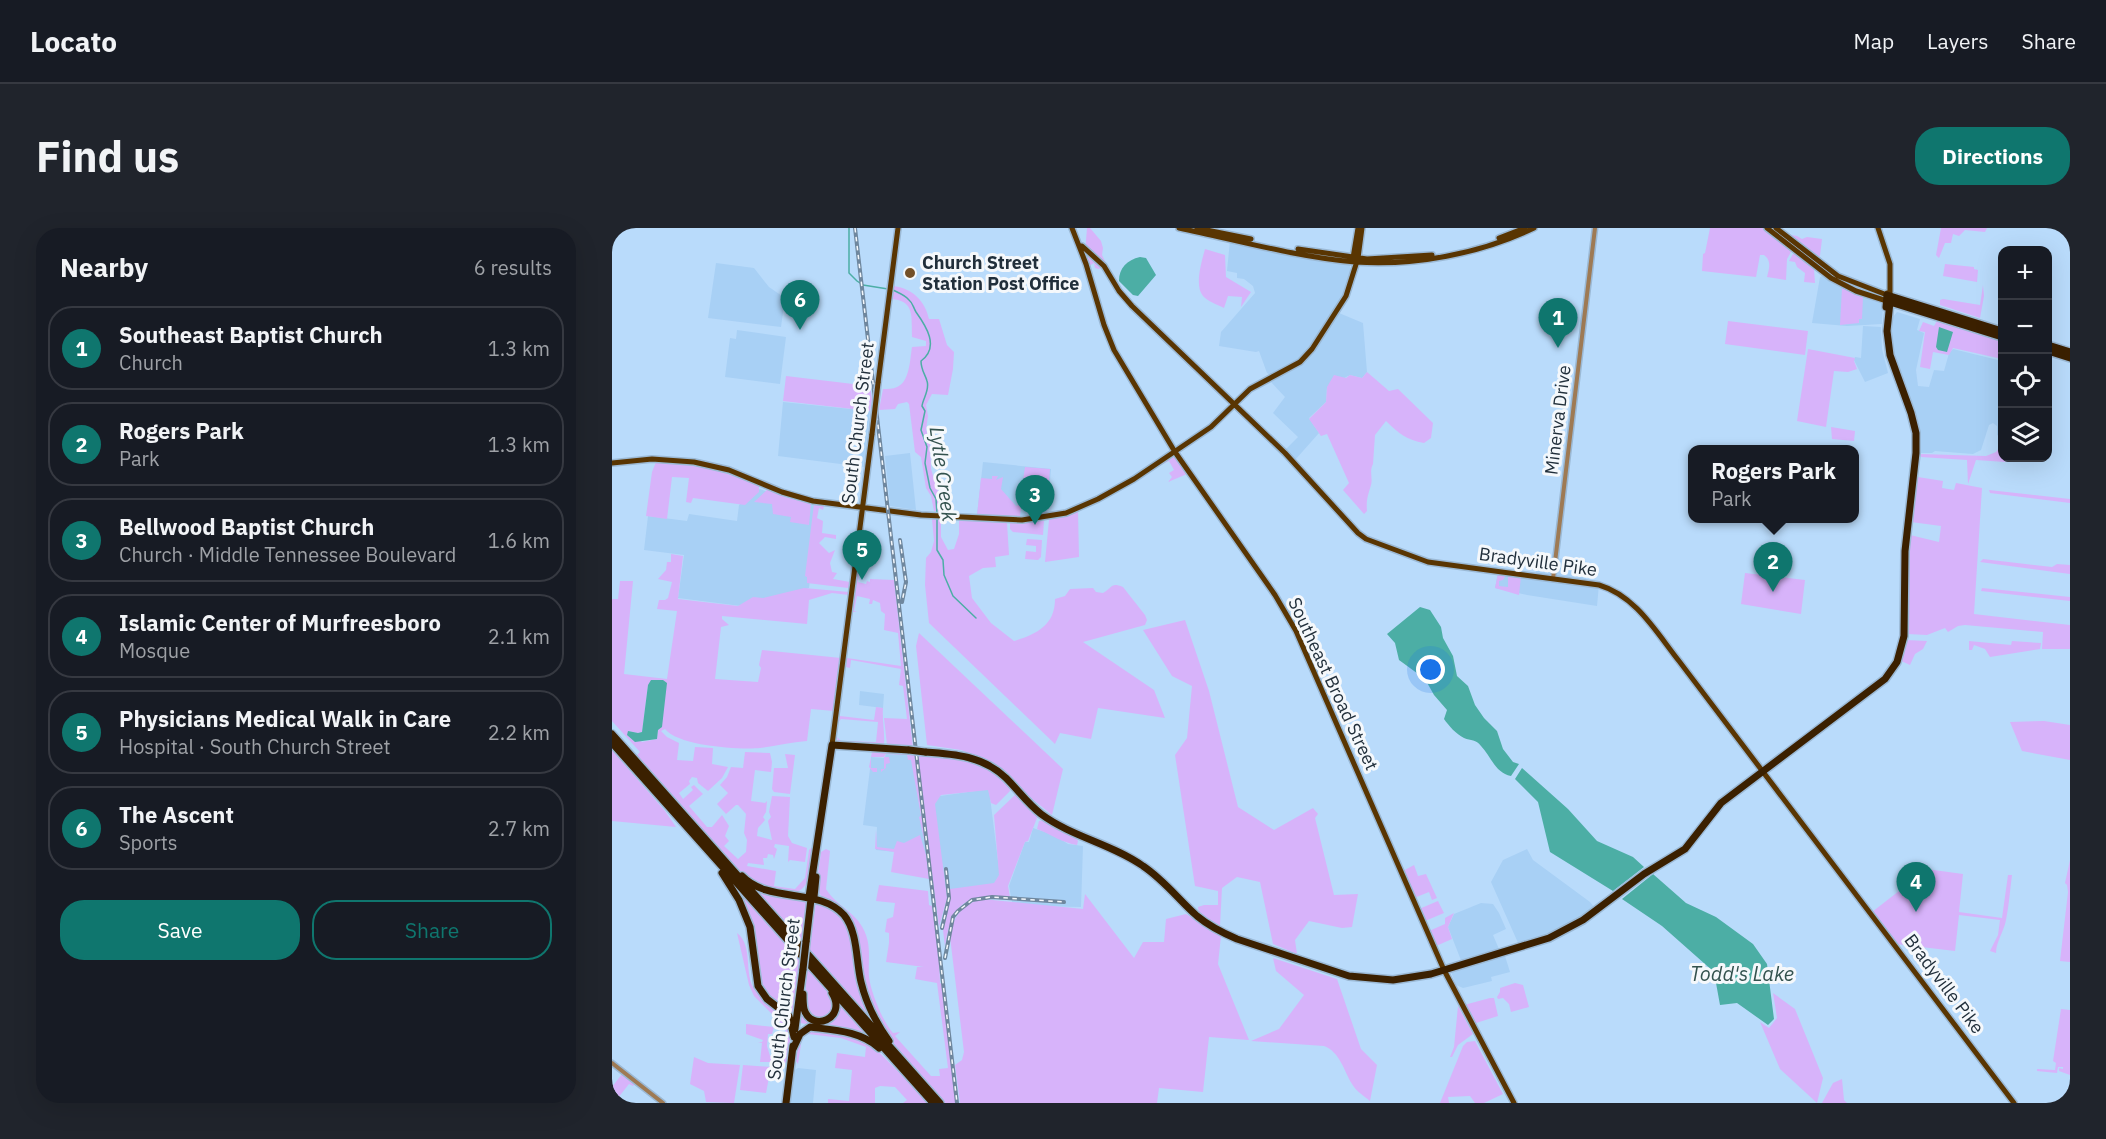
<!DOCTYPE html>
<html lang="en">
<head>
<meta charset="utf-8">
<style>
	body { margin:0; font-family:"IBM Plex Sans",sans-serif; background:#20242c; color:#f1f3f6 }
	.controls { position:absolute; right:18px; top:18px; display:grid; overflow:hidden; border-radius:12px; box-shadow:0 6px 24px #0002 }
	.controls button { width:54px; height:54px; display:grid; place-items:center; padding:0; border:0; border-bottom:2px solid #363941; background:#171b24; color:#f1f3f6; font:30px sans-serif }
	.you { position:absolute; left:819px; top:442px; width:21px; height:21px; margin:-15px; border:4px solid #fff; border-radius:50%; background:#1a73e8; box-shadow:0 0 0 9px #1a73e833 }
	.badge { display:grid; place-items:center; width:39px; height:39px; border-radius:50%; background:#0f766e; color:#fff; font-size:20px; font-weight:700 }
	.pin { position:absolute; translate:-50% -50px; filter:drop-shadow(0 2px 3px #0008) }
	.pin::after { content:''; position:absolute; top:32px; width:21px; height:18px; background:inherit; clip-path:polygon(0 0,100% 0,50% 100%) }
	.popup { position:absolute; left:1076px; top:217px; width:171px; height:78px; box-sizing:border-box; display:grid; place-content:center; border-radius:12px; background:#171b24; filter:drop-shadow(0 2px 4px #0005); font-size:20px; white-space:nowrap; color:#9ea1a6 }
	.popup b { font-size:22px; color:#f1f3f6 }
	.popup::after { content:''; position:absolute; left:50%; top:100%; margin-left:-12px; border:12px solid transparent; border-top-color:#171b24 }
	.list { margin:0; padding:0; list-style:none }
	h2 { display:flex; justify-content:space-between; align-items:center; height:78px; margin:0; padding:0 24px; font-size:26px }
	h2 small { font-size:20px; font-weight:400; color:#9ea1a6 }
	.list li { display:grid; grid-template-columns:39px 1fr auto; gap:18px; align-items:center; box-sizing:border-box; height:84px; margin:0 12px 12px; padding:0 12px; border:2px solid #363941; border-radius:24px }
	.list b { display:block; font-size:22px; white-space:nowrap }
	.list p { margin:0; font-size:20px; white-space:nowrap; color:#9ea1a6 }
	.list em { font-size:20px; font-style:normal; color:#9ea1a6 }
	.actions { display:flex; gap:12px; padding:18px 24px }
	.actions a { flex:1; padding:14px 0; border:2px solid #0f766e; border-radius:24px; text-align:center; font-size:21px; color:#0f766e }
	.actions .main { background:#0f766e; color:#fff }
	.icon { flex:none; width:33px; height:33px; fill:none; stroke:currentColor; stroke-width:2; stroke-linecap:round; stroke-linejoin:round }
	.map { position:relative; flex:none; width:1458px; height:875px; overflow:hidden; border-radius:24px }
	header { display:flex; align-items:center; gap:36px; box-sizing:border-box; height:84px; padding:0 30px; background:#171b24; border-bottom:2px solid #363941 }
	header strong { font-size:28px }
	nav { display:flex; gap:33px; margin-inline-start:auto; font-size:21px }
	.intro { display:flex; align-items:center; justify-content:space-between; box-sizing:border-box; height:144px; padding:0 36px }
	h1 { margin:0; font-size:42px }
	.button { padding:15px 27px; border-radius:24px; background:#0f766e; color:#fff; font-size:21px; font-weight:700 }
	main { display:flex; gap:36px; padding:0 36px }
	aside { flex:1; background:#171b24; border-radius:24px; box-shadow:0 6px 24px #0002 }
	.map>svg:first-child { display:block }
	.built { fill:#a8d0f5 }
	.green { fill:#d7b3fa; fill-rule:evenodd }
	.water { fill:#4caea5 }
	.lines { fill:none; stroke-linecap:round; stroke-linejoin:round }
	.stream { stroke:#4caea5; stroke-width:1.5 }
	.minor-casing { stroke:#9bb9d5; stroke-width:7 }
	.major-casing { stroke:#9bb9d5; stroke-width:8 }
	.highway-casing { stroke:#9bb9d5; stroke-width:10 }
	.minor { stroke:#9e7a54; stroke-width:4 }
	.major { stroke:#593502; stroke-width:5 }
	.highway { stroke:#3b2000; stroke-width:7 }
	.rail-casing { stroke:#6f879e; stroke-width:4 }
	.rail { stroke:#f5f8fb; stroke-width:1.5; stroke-dasharray:4.5; stroke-linecap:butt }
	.major-bridge-casing { stroke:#9bb9d5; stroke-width:8; stroke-linecap:butt }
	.highway-bridge-casing { stroke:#9bb9d5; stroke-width:10; stroke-linecap:butt }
	.major-bridge { stroke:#593502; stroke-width:5 }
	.highway-bridge { stroke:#3b2000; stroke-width:7 }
	.poi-dot { fill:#735029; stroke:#f5f8fb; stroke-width:2 }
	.labels { text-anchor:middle; stroke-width:6; stroke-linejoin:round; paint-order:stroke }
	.poi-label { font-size:18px; font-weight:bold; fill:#212f3b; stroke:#f5f8fb; text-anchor:start }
	.street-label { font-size:18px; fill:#212f3b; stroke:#f5f8fb }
	.water-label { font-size:20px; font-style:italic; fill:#33524e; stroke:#f5f8fb }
</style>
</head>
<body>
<header>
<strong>Locato</strong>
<nav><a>Map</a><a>Layers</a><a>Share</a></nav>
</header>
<div class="intro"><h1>Find us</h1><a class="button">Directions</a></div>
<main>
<aside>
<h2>Nearby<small>6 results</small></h2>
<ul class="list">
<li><span class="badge">1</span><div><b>Southeast Baptist Church</b><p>Church</p></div><em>1.3 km</em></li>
<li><span class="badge">2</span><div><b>Rogers Park</b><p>Park</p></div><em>1.3 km</em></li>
<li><span class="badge">3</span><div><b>Bellwood Baptist Church</b><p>Church · Middle Tennessee Boulevard</p></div><em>1.6 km</em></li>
<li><span class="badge">4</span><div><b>Islamic Center of Murfreesboro</b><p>Mosque</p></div><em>2.1 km</em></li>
<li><span class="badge">5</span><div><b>Physicians Medical Walk in Care</b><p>Hospital · South Church Street</p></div><em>2.2 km</em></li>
<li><span class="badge">6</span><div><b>The Ascent</b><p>Sports</p></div><em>2.7 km</em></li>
</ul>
<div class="actions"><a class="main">Save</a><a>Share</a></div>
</aside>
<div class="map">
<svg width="1458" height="875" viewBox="0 0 1458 875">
	<rect width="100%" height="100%" fill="#b9dbfb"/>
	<path class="built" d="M618 12 738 37V47L733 63 726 78 690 128 680 137 658 147 655 145 647 123 644 124 607 118 609 104 643 65 641 58 632 51 625 50V45L615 43Z
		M104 35 142 40 157 59 173 70 169 99 96 90Z
		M1210 48 1226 58 1269 75 1271 77 1270 96 1235 98 1200 95 1208 49Z
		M1285 84 1308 91 1305 102 1312 105 1304 142 1306 158 1317 159 1322 142 1332 143 1337 125 1341 121 1390 133V209L1385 207V198L1381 195 1377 197 1369 222 1361 226 1323 223 1320 225H1308L1303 193 1279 122 1281 89Z
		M727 85 751 95 755 144 750 150 738 147 715 159 714 174 697 190 707 205 683 232 673 222 686 209 661 185 673 169 658 153 679 143 690 136 701 124Z
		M1251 98 1269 99 1270 121 1276 145 1253 154 1242 132 1243 129 1249 130Z
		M125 102 174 109 168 156 113 149 118 110 124 111Z
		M171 174 258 183 252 239 166 228Z
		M298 225 304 282 278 278 273 228Z
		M371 234 439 241 435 286 412 289 365 287Z
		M148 261 180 273 206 278 197 360 148 376 129 378 66 370 72 327 32 322 36 288 75 293 77 286 125 293 127 277Z
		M943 330 976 334 974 352 972 353 987 356 985 378 915 367 883 360 886 345 923 349 926 331 942 333Z
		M248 463 272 466 271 480 247 477Z
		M274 524 302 526 315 627 264 622 265 599 251 597 258 541H265L259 540V529L273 530Z
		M377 561 388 649 382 657 334 664 321 569Z
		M421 600 442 607 456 616 471 618 469 679 422 678 400 674 397 658 413 614H417Z
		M915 621 921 632 978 674 983 680 938 707 907 717 879 654 891 632Z
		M869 675 881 676 887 685 894 701 881 707 890 728H893L898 744 879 749 880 753 851 760 844 757 839 744 852 740 836 699 842 686Z
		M186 840 204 842 201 875H178L183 842Z"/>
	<path class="green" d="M475 0H478L489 13 491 20 490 27 495 37 487 41 483 40 482 35 477 38 473 25Z
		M1098 0H1152L1178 22 1179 24 1175 31 1174 52 1155 49C1157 41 1160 33 1152 27H1148L1144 49 1090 43 1091 26 1093 25Z
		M1329 0H1375L1373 4 1353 2 1347 8 1341 6 1339 15H1333L1327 30 1324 27Z
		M1174 6 1185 8 1190 11 1195 9 1210 11 1208 28 1203 29Z
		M593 21 613 27 614 49 639 64 629 79 630 69 616 68 612 80C606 77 595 73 591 68 582 58 590 32 593 21Z
		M1181 26H1183L1202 41 1203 55 1192 54 1193 45 1185 39 1183 34 1177 33Z
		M1333 36 1362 39V41L1366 42 1365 54 1331 48Z
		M1371 57 1372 68 1368 90 1328 77V72L1331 71 1368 77Z
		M282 58C301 61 313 73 317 91H327L335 117 342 124 341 141 336 167 320 166 314 177 316 188 314 201 318 216 319 241 329 273V284L322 283 319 268 314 260 309 229 303 224 297 176 295 174 286 176 283 181 267 182 271 161C275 161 281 161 285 159 298 154 298 130 300 119L314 118V113L300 109C299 91 304 73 280 71Z
		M1230 60 1251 69 1250 91H1247V95L1228 97Z
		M1116 93 1196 103 1193 127 1113 116Z
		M1325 93 1390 113V131L1341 120 1337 127 1321 124 1318 141 1308 139 1313 104 1307 103 1311 94 1322 98Z
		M1196 121 1243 130 1242 133 1245 141 1236 144 1222 143 1214 199 1185 193Z
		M755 144 777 163 786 161 821 195 819 210 812 215C795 212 786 205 774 193L763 207 761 236C757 243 761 250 759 257 756 267 754 272 755 283L752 286 731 262 737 255 715 206 709 208 697 191 714 174 715 159 722 147 734 150 738 147 750 150Z
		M174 148 258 158 260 171 258 183 171 173Z
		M1219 199 1243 203 1242 213 1220 211Z
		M1390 216V230H1395L1393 234 1364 232 1356 256 1355 232 1309 229 1308 226 1374 228 1384 224Z
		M562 229 575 246 556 254 560 249 557 245 562 242 557 233 545 239Z
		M44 234C83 236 108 242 144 256L147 258V264L133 277 81 270 79 275 74 274 77 250 60 249 55 291 34 288 40 244Z
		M413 239 438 241 436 265 428 264 430 249H425L424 253 411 252Z
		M380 248H386L384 252 391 249 389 261 404 278 407 277 409 280 408 288 365 287 369 250 380 251Z
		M1306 249 1331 253 1330 260 1342 262 1344 255 1370 260 1362 386 1458 397V421H1430L1431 404 1353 397 1346 398 1336 404 1333 400 1315 407 1295 406V330L1298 307 1327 314 1329 298 1299 294Z
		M156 261 173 269 199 276 197 297 178 294 179 289 161 286 160 276 142 274Z
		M1377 262 1458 271V275L1378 265Z
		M202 276 212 278 211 282 207 280 205 290 211 293 210 305 224 307V311L213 309 207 315 217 325 223 322 218 335 220 344 225 345 221 351 238 354 236 360 195 355V349L193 348Z
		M466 283 467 329 433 334 437 292Z
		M320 291 329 292V309L336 322 342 321 347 306V292L395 295 397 327 383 329 384 339 371 340 357 348 360 370 379 395 402 413C425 406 443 397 443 371L453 368 458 361 481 360 484 364 491 365C501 360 498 354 511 359L533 387 535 392 533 397 471 414 542 462 553 490 486 480 479 511 448 505 443 516 317 395 313 357 314 330 319 324 322 313Z
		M432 293 431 307 401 304 398 301V295Z
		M415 311 430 312 429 329 426 332 413 331 414 323 424 324V318L414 317Z
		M59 326 71 328 66 371 126 378 141 369 151 370 192 360 237 364V367L220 365 197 372 195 396 110 388V391L117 397 109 399 103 451 146 454 149 440 147 437 150 422 229 430 222 483 199 481 195 513C179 514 164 518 148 520 128 522 66 518 53 501L49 503 55 509 67 515 65 532 81 533 83 519 101 520 100 536 116 539 110 550 96 563 86 555 85 550 80 549 77 553 78 556 67 565 71 571 81 562 79 559 82 557 91 566 77 578 95 599H100L110 587 117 598 113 608 117 613 112 618 126 631 134 624 135 612 132 605 134 586 126 577H124L114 586 105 576 116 565 108 557 115 549 119 539 131 540 133 524 158 525 160 534 159 544 143 542 139 573 153 575 155 573 154 584 151 589 153 592 146 600 145 608 160 612 156 593 159 589 157 584 160 568 178 569 176 608 180 615 195 620 193 634 178 632 176 634 177 618 163 616 162 619 165 621 162 631 161 627 156 626 155 630H151L152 637 136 635 135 638 164 643 162 658 183 661 193 650 197 622 199 620 201 621C200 631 200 645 195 654 184 679 140 655 128 643L23 529 28 524 0 493V371H6L8 353H21L12 446 55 451 65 383 45 381 47 372H53L56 370 60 354 46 351 54 342 55 334H59ZM36 457 46 502 45 511 30 514 16 503 26 505 30 504Z
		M1371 331 1440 339 1445 336 1458 337V346L1368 334Z
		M247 344 246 354 254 356 255 353 258 354V351L282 352 301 520 275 517 272 490 295 491 291 458 287 457 289 441 239 432 238 440 234 439 235 430 289 438 286 405 272 402 273 386 269 383 268 375 261 372 260 376H257L258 371 245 368 242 383 245 384H240L245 346Z
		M886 345 894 347 891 352 887 353V358L896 359V346L909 348 907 367 883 360Z
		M1133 345 1193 352 1189 386 1129 376Z
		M1370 360 1458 369V373L1369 363Z
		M573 392 597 463 626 579 662 602 701 580 706 586 703 590 722 667 746 666 740 699 730 700 697 693 683 712 685 726 661 716 648 654 625 649 610 660 608 698 587 685 586 679 592 677H606V663L583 658 563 527 575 510 580 458 560 448 531 402Z
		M307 405 451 541 440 587 414 566 392 542 373 531 349 522 315 517 304 418Z
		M1294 412 1315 413 1311 421 1303 426 1298 437 1287 432Z
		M1357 413 1399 417 1400 413 1429 415 1428 421 1378 429 1373 421 1362 417 1360 422H1357Z
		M264 479 271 480C270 493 273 504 272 517L226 513 225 509 229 513 264 514 266 494 229 491 227 494 228 488 262 492Z
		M1432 493 1458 497V532L1410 523 1398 494Z
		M0 522 53 583 64 599 0 593Z
		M263 523 350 530 378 542 397 559 398 563 384 577 379 575 376 562 329 567 323 576 335 670 327 699 320 646 307 589 309 588 299 532H296L295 527 274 526 272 529H277L278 535 274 536V540L269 544V541H272V529H259V540H265V544H261L257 539 260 524Z
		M173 526 183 527 178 566 162 564 160 561 162 540H176Z
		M404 566 424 585 425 590 416 613 413 614 396 658 398 669C354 667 340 672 333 719L331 702 338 661 382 655 387 647 382 587Z
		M432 592 462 608 466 613 465 617C451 615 438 606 425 601L427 593Z
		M264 602 265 619 282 621 285 613 292 615 308 607 314 627 317 651 279 644 282 624 263 621Z
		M214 621 218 623 214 661C225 679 247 685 254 707 259 720 256 736 257 749 259 765 271 794 281 805L288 804 283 808 319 848H328L327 841 336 840 325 755 303 751 305 739H312L274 734 277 715V705L273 704 275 691 281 689 283 675 264 673 267 657 316 663 317 677 320 678 327 728 328 755 330 756 344 875H332C305 846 265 805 255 767 253 759 251 752 250 744 247 729 250 713 243 699 235 679 208 675 206 661 204 650 208 636 209 624Z
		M1458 632V734L1448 733 1456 664 1455 657 1453 655Z
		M802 637 806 648 814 646 825 670 820 672 817 664 802 670 791 643Z
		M1300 639 1351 646 1347 684 1390 690 1396 647H1400C1398 662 1397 677 1394 692 1392 703 1384 714 1384 725L1378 723 1386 707 1388 692 1347 687 1343 723 1284 716 1260 684 1287 663 1296 670Z
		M132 653 154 665 190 672 195 674 190 711 187 713Z
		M120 655 188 731 181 791C174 778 159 774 152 762 143 746 145 729 141 712 136 693 127 674 120 655Z
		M473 666 522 730 531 714H552L554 691 574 686 609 708 606 736 637 812 597 809 591 864 547 860 545 875H348L343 837 350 832 352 824 338 709C340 690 350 676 370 671L471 681Z
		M826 673 832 685 813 693 807 681Z
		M204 674 225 684 235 691 247 744 270 804 197 725Z
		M842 685 836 699 840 711 824 718 817 703 833 696V690Z
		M125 705C142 718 131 746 143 762 153 776 173 782 178 800 180 810 176 823 175 833L172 836 170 835 174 800 142 768 137 757Z
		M661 730 725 751 749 821 765 837 758 873C752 868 744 863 740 856 732 843 728 824 712 818L639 813 667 801 692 767 664 743Z
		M195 739 220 768 223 780 215 790H201L193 776Z
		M903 755 911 757 917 779 899 784 897 776 891 770 886 771 885 769 888 764V760Z
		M1161 765 1183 781 1211 850 1205 875 1168 841 1148 794 1157 800 1165 790Z
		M878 770H882L886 788 861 796 852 777Z
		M226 774 261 812 233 802 188 795 190 782 194 788 215 793Z
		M846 778 861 806 846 817 840 829H838L842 819Z
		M1449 781 1458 782V847L1447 843V840L1451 841V839H1446L1445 845 1425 843V841L1443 842 1444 835 1441 833Z
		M134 796 162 799 160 806H156L155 818 158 828H163L166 834H148L150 815H146L150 814 151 812 134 806Z
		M199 800 239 806 263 820 317 875H291L295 872 283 859 268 858 263 860V875H216V871L237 873 240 842 223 840 225 825 253 829 254 819 229 810 196 806 190 810 186 836 184 833 187 810Z
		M863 813 891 866 872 875H863L858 868 836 869 837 875H828L851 818 855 814Z
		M82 829 96 835 128 837 122 875 94 874 92 863 78 856Z
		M131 837 159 839 154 865 128 862Z
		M10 846 23 856 21 858 17 856 2 875H0V859Z
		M1230 851 1232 872 1235 875H1210L1221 855Z"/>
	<path class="water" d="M528 29 534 30 544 47 526 68 521 67 507 53C507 40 515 32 528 29Z
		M1327 99 1341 104 1335 124 1326 122 1324 119Z
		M808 379 818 382 829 399 831 410 841 428 845 448 856 458 863 477 872 490 885 503 891 521 901 534 907 536 899 548C883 545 879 528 869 518 864 511 859 513 852 510 844 506 837 498 832 491L835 482 822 467 813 451 787 432 783 415 775 406Z
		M39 452H51L55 455 50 499 46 502 45 511 23 514 15 507 16 503 26 505 30 504 36 457Z
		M910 540 956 581 985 613 1021 629 1032 639 1001 663 938 624 926 574 903 551Z
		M1041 646 1074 675 1104 689 1141 716 1155 736 1162 791 1156 797 1125 775 1108 777 1102 744 1050 698 1010 671Z"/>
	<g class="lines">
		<path class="stream" d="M237 0V45L245 53 251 57 276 61
			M281 62C287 65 293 67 297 72 301 75 301 79 304 84 314 98 328 119 309 133 309 142 313 146 315 153 318 162 311 170 310 178L313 183 309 202 315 219 313 235 318 260 324 271 325 286
			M325 290V322L331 332 332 347 341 368 364 390"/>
		<defs>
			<path id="minor" d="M941 351 983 0
				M0 835 51 875"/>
			<path id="major" d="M460 0 474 36 492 97 502 122 563 224 663 367 684 403 832 742 902 875
				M567 0C625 12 684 29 743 34 803 38 867 26 922 0
				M585 0 639 11
				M1155 0 1219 50 1244 63 1278 74V36L1266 0
				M1164 0 1226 48 1275 67V65
				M887 10 913 0
				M467 18H470L492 38 507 63 520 78 673 225 746 305 754 311 816 334 987 357C1024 368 1044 404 1067 433L1402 875
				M686 21 755 31 820 27
				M742 32 741 30 746 0
				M266 155 286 0
				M0 235 40 231 82 234 117 242 170 264 201 273 309 287 410 292 454 285 486 271 522 251 599 199 638 161 688 134 700 121 734 68 746 30 750 0
				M220 517 260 206"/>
			<path id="highway" d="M1274 79 1275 67 1390 103
				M1436 117 1458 124
				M1436 123 1458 130
				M0 506 328 875
				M0 515 321 875
				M313 524C343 526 371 528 394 550 406 562 416 576 429 586 460 609 500 616 531 638 552 652 567 672 585 688 597 698 611 705 625 711L737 748 781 752 819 746 937 710 971 692 1032 646 1073 621 1109 575 1273 451 1285 434 1292 408 1293 323 1304 225V205L1299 185 1278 127 1275 103 1278 74 1390 109
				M110 645 127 672 138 699 146 758 155 771 177 788 182 809
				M130 648C157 676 207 659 232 687 246 704 244 734 249 754 254 775 264 795 277 813
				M199 671 197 669 220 517 297 522
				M199 671 202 669 204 649
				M194 714 199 671
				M191 766C191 770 191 776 192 781 199 805 236 791 220 765
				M183 801 191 741
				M181 821 188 806 198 799C221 802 249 803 267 820
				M174 875 181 818"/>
		</defs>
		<use href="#minor" class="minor-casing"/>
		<use href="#major" class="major-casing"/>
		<use href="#highway" class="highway-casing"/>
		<use href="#minor" class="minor"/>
		<use href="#major" class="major"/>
		<use href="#highway" class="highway"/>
		<defs>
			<path id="rail" d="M243 0 345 875
				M288 312 294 354 290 374
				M330 700 337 670 334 641
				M333 730 341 689 346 683 360 672 380 669 452 674"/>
		</defs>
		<use href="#rail" class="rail-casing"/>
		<use href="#rail" class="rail"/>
		<defs>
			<path id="major-bridge" d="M260 206 266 155"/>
			<path id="highway-bridge" d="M297 522 313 524
				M191 741 194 714"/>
		</defs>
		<use href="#major-bridge" class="major-bridge-casing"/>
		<use href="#highway-bridge" class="highway-bridge-casing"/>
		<use href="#major-bridge" class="major-bridge"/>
		<use href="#highway-bridge" class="highway-bridge"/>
	</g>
	<circle class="poi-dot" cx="298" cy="45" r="6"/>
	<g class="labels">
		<g class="poi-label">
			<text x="310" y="41">Church Street<tspan x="310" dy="21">Station Post Office</tspan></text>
		</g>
		<g class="street-label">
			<text transform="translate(946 192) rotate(-83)" y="6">Minerva Drive</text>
			<text transform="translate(246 195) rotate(-83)" y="6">South Church Street</text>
			<text transform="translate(926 334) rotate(8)" y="6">Bradyville Pike</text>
			<text transform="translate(721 456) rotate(65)" y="6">Southeast Broad Street</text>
			<text transform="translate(1332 756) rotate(53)" y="6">Bradyville Pike</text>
			<text transform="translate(172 771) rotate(-83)" y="6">South Church Street</text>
		</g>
		<g class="water-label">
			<text transform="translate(331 246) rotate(82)" y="7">Lytle Creek</text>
			<text x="1130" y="753">Todd's Lake</text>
		</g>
	</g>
</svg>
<div class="controls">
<button>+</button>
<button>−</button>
<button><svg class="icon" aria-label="locate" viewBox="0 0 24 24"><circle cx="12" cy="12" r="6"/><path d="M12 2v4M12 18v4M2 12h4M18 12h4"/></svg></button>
<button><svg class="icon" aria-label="layers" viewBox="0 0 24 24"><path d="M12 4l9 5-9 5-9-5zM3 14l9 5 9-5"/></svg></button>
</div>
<div class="you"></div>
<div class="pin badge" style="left:946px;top:120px">1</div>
<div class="pin badge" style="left:1161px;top:364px">2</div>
<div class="popup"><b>Rogers Park</b>Park</div>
<div class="pin badge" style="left:423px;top:297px">3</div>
<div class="pin badge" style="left:1304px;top:684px">4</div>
<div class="pin badge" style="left:250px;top:352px">5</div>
<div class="pin badge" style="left:188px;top:102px">6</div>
</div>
</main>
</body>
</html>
